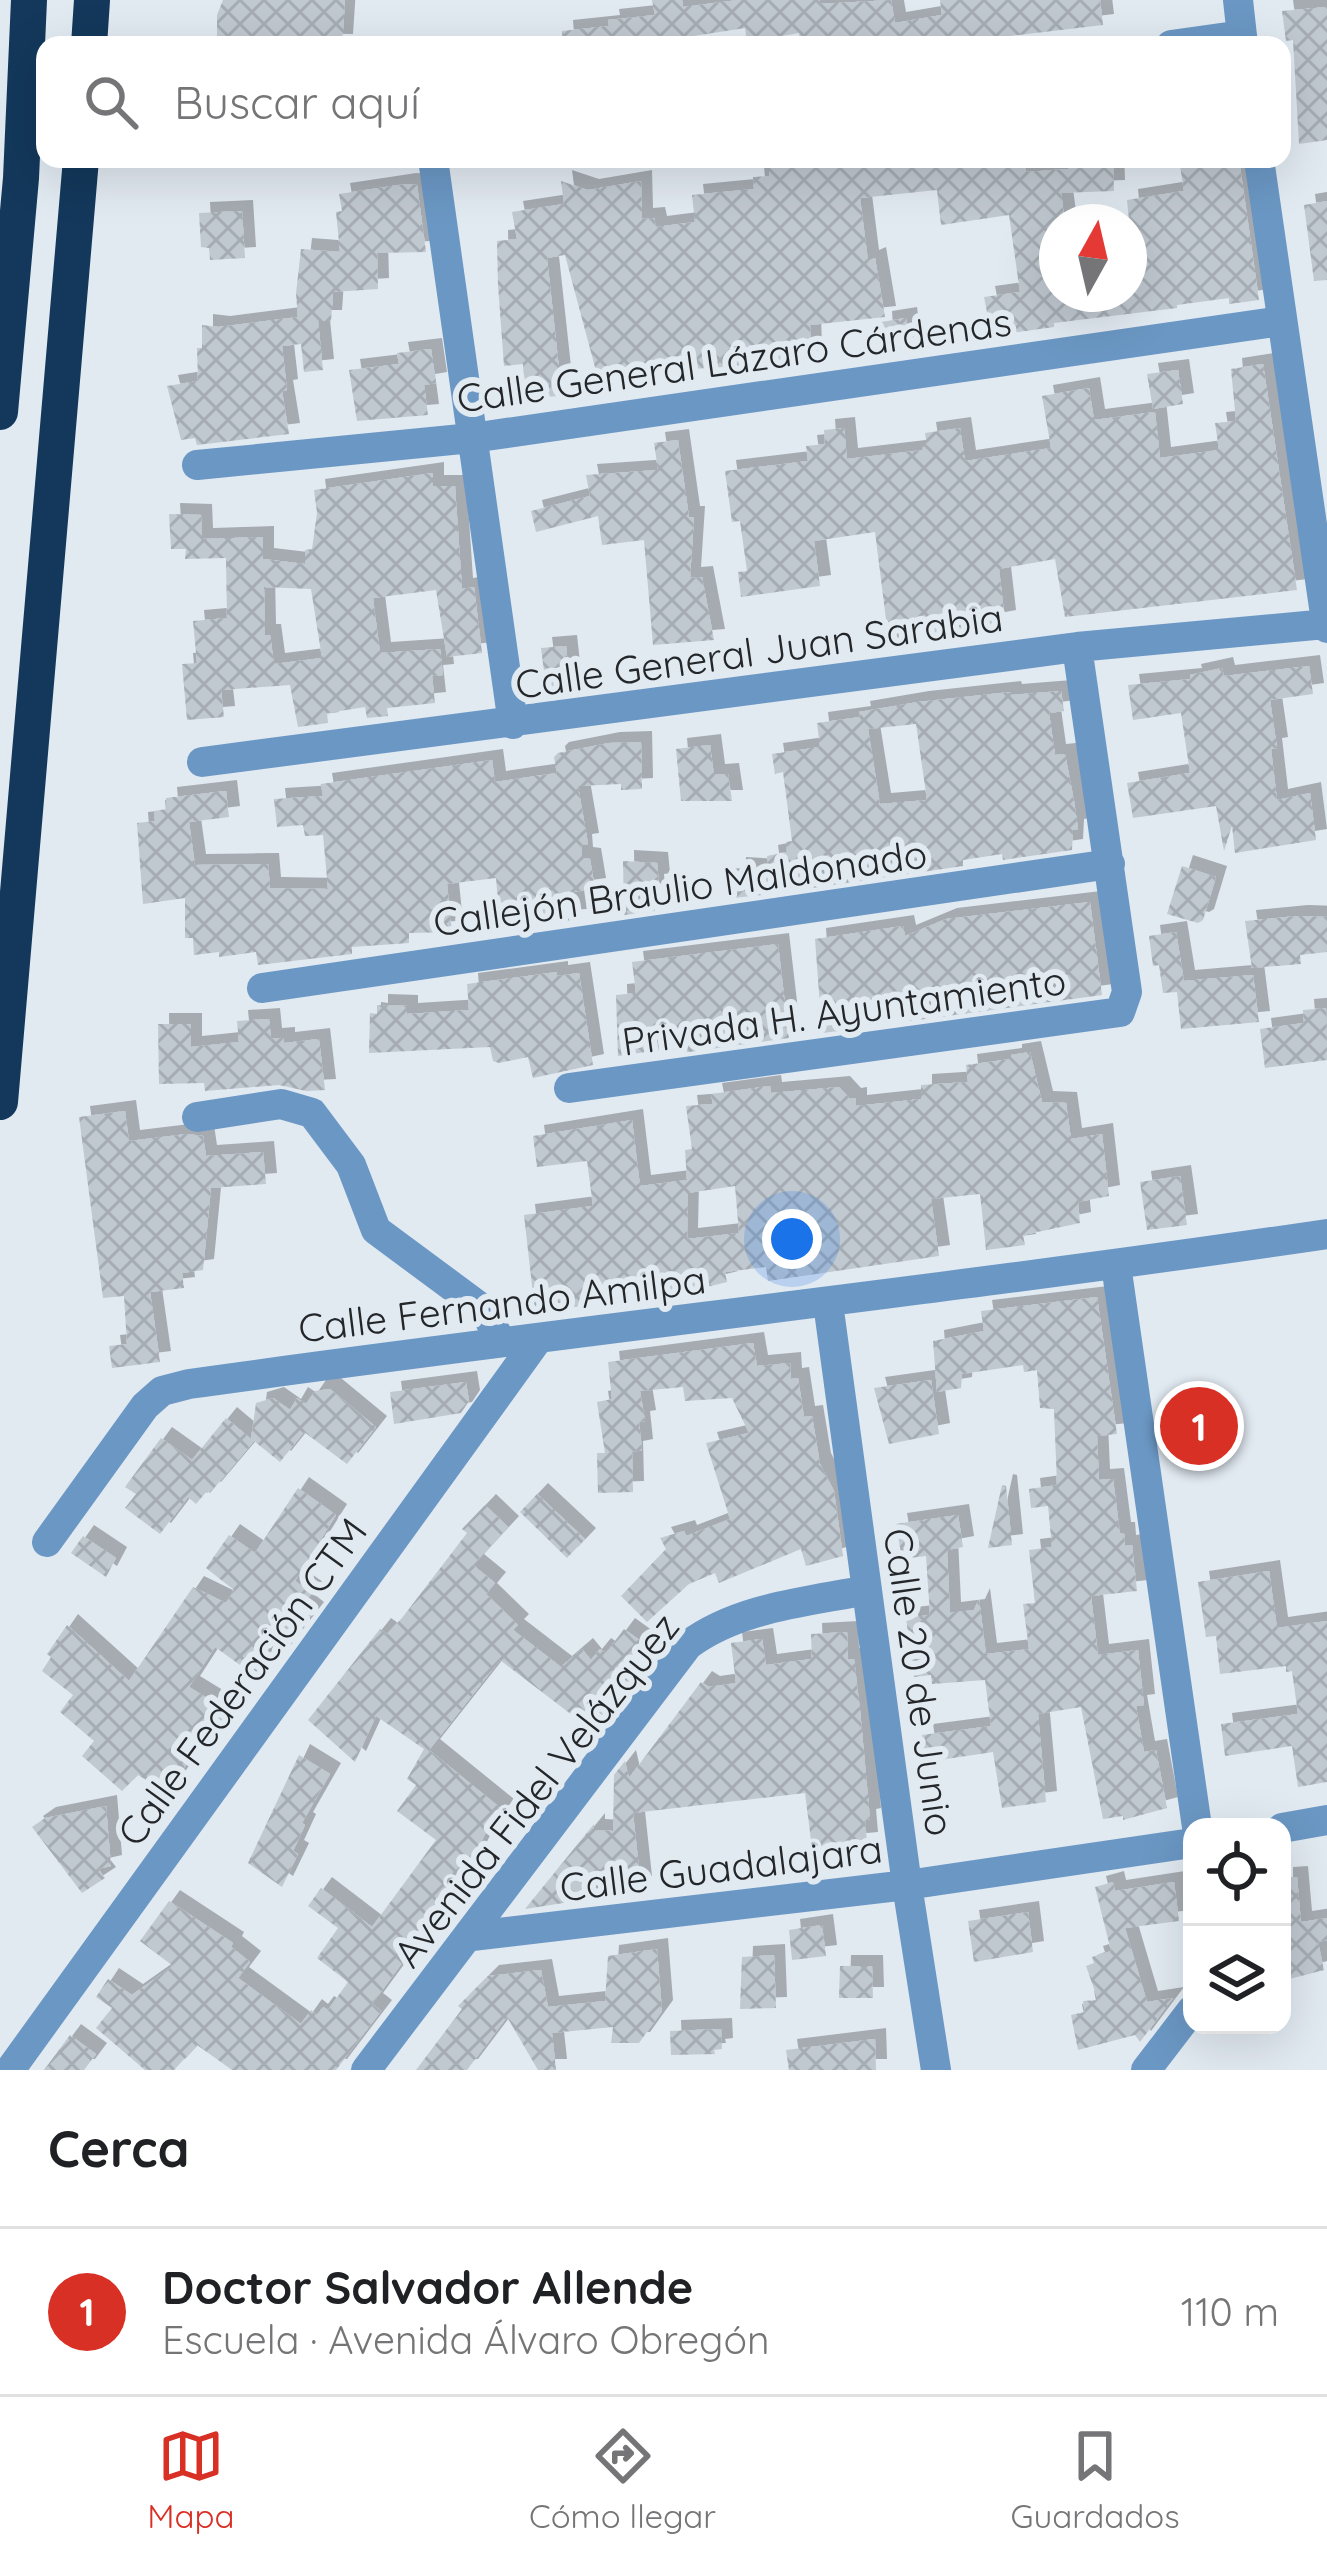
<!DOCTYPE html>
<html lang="es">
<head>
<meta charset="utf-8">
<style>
	body { margin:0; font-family:Quicksand,sans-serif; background:#f6f6f6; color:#202124 }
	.controls { position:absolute; right:36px; bottom:36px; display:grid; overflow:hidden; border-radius:24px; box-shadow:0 12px 48px #0002 }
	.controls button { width:108px; height:108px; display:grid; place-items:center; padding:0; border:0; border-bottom:3px solid #e0e0e0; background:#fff; color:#202124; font:60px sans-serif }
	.compass { position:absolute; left:1039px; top:204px; width:108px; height:108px; border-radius:50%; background:#fff; box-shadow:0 12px 48px #0002; rotate:8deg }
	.you { position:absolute; left:792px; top:1239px; width:42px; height:42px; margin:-30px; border:9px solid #fff; border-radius:50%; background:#1a73e8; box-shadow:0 0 0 18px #1a73e833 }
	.badge { display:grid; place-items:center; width:78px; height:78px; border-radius:50%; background:#d93025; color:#fff; font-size:39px; font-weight:700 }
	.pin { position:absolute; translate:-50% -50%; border:6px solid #fff; box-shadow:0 3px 12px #0006 }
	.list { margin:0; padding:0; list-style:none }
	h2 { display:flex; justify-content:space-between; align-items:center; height:156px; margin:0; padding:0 48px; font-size:51px }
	h2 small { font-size:39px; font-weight:400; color:#757577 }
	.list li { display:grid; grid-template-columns:78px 1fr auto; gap:36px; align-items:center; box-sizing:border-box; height:168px; padding:0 48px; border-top:3px solid #e0e0e0 }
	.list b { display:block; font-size:45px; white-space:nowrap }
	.list p { margin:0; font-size:39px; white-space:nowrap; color:#757577 }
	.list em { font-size:39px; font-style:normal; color:#757577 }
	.icon { flex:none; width:66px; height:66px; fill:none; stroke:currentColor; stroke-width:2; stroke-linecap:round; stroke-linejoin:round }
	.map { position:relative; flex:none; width:1327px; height:2070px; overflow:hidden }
	.search { position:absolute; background:#fff; box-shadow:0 12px 48px #0002; left:36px; right:36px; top:36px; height:132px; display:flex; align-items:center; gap:30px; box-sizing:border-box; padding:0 42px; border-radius:24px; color:#757577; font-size:45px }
	.sheet { height:324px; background:#fff }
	nav { display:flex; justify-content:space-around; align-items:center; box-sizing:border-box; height:168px; border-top:3px solid #e0e0e0; background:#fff; font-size:33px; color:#757577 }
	nav a { display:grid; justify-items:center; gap:6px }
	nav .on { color:#d93025 }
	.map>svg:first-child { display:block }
	.building { fill:url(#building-cross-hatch); fill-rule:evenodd; filter:url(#shadow) }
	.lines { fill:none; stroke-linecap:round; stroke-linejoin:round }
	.minor { stroke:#6b97c4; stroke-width:30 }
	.highway { stroke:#13385b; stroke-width:36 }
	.labels { text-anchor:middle; stroke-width:12; stroke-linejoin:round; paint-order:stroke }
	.street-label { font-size:39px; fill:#24272a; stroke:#e1e9f1 }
</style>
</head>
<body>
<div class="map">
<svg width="1327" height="2070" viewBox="0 0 1327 2070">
	<defs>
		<pattern id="building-cross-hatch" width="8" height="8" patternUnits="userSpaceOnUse" patternTransform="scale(3)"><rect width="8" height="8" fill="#c0c8d0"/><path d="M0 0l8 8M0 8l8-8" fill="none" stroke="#a5acb3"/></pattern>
		<filter id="shadow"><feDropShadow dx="11" dy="-11" stdDeviation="0" flood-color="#0004"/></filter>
	</defs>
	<rect width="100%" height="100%" fill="#e1e9f1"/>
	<path class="building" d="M223 0H345L342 45 217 43V15Z
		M652 0H682L683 7 738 0H820V4L891 0 895 23 942 15 940 0H1100L1103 25 934 45H868V40L801 45 799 33 747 42 745 28 687 37 688 45H563L562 31 609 26 608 20 655 15Z
		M1327 7V140L1299 144 1293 40 1286 41 1282 11Z
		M786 159H1006L1008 167 1025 165 1026 172 1068 169V159H1113L1114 191 1061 193 1065 222H1057V294H1129L1132 251 1127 200 1184 191 1179 159H1239L1259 300 1229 304V298L1177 305V308L1054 323V327L996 335 995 326 990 327 984 297 1020 292 1009 215 941 225 937 190 860 198 868 261 875 258 885 317 810 325 811 361 693 369 692 361 639 373 638 366 596 371 565 255 547 258 562 396 525 398 523 364 504 366 498 285 497 241 517 239 512 212 564 204 561 181 588 190 641 181 642 219 654 218 656 227 695 222 692 195 754 189 753 177 769 176V166Z
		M405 184 417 185 426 252 377 253 378 289 333 292 331 321H318L323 370 304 372 301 344 282 346 287 390 282 391 289 434 197 445 195 438 181 440 167 386 198 381 197 348H202V325L219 327 298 317 296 294 301 249 340 252 336 212 342 211 339 194Z
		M1327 201V280L1314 281 1304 205Z
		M242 211 245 258 210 260 209 248 201 247 199 213Z
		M906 318 910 347 883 351 881 322Z
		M431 349 436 383 424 385 428 415 357 421 349 370 399 364 397 353Z
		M1263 364 1297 590 1065 617 1055 559 999 569 1005 621 889 643 875 532 814 541 820 586 741 597 738 572 747 571 740 521 732 522 725 471 808 461 806 446 825 444 824 430 844 428 847 459 923 450 922 446H927L925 433 960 428 965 461 1051 448 1042 396 1089 388 1094 420 1155 412 1160 458 1219 450 1215 423 1236 421 1231 369Z
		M1178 370 1183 404 1153 409 1147 374Z
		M678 440 689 517H694L690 578 702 577 714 640 653 645 644 540 602 545 598 516 536 532 531 511 590 496 586 475 658 470 654 443Z
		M433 473V486H455L462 589 474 587 482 653 447 657 436 590 373 598 380 653 440 649 443 675 432 676 435 703 387 708 388 716 367 718 365 707 327 713 328 723 298 727 290 685 221 690 224 717 187 720 182 664 197 663 193 621 227 618 226 558 185 559 186 549H171L169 514 201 515 202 539 263 537V559L305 564V550L312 549 317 513 314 490ZM264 587 311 589 322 658 274 664 270 635H265Z
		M566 646 571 691 547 694 541 648Z
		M1309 666 1313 694 1270 700 1277 748 1271 749 1277 800 1310 793 1316 840 1235 853 1232 826 1224 851 1216 806 1133 818 1127 783 1190 773 1181 713 1133 720 1128 685 1191 679 1190 675 1222 668 1224 676Z
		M1061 691 1064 711 1049 713 1055 755 1065 754 1074 801 1078 829 1073 830 1072 850 1003 860 1002 854 963 860V866L812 888 811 880 771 886 772 894 733 898 735 868 769 870 767 856 787 852 786 842 792 841 783 772 775 774 772 754 820 747 817 723 860 717 859 712 918 702 1010 692 1011 695ZM916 724 927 800 880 804 868 729Z
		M641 742 642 789 621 790V784L578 786 588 844 581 845 582 858 590 859 595 889 573 892 576 920 544 922 543 911 499 914 496 878 447 884 452 932 409 933V943L352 947V954L258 965 256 952 219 957V952L194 955 193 938H185V898L143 904 137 823 155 821 154 811 167 809 166 798 226 791 229 817 189 822 195 865 268 864 270 888 328 889 323 835 305 836 303 825 277 827 274 799 323 796 321 784 492 760 495 782 557 773 554 757 558 753 609 743Z
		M710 745 714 775 728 774 732 801H681L676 749Z
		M623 861 657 863 659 884 653 885 655 911 624 915Z
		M1182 866 1216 877 1203 920 1198 923 1167 914Z
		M1090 902 1102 995 910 1021 907 1003 854 1010 856 1029 822 1033 815 939 903 926 905 936 946 919Z
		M1297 916 1327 917V952L1300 955 1301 964 1252 968 1245 921Z
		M1176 932 1184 981 1253 975 1259 1022 1181 1029 1177 992 1163 993 1159 965 1153 966 1149 936Z
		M778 944 789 1038 689 1052 667 1049 618 1056 616 995 636 993 632 962Z
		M557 972V976L579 973 593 1065 533 1078 528 1057 499 1063 493 1061 490 1047 369 1053 370 1013 377 1014V1005L407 1006V1014L469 1010 467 984Z
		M1326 1008 1327 1060 1265 1068 1260 1029 1304 1023 1303 1010Z
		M269 1019 271 1039 284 1038V1043L319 1039 325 1090 306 1091 279 1085 205 1091 204 1083 159 1084 158 1024H191V1047L239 1042 237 1021Z
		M1030 1052 1042 1102 1066 1103 1071 1139 1102 1134 1109 1196 1078 1202 1080 1223 1023 1235 1025 1245 986 1250 980 1194 931 1199 939 1256 768 1281 766 1267 725 1272 727 1282 679 1294 535 1312 524 1215 593 1206 587 1161 537 1167 533 1136 632 1120 640 1186 687 1180 685 1150 692 1149 686 1106 713 1104 711 1094 770 1086 771 1093 839 1087 850 1099 856 1098V1106L921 1099V1085L968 1082 966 1065 1011 1059V1055ZM735 1186 739 1233 687 1239 688 1193Z
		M125 1111 129 1141 187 1134 203 1136 206 1156 263 1152 266 1184 211 1188 203 1270 182 1273 184 1288 150 1292 160 1362 112 1368 109 1346 127 1344 124 1296 103 1298 79 1117Z
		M1180 1176 1187 1225 1147 1230 1140 1182Z
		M1097 1297 1117 1434 1097 1436 1099 1480 1113 1479 1120 1533H1124L1125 1546 1132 1545 1137 1591 1091 1596 1098 1655 1138 1650 1144 1705 1136 1706 1144 1752 1156 1750 1167 1808 1123 1820V1816L1103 1819 1081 1707 1038 1714 1046 1802 1002 1808 993 1752 926 1762 922 1735 991 1726 985 1680 932 1684 931 1675 914 1677 906 1618 930 1615 926 1556 902 1559 896 1524 958 1515 963 1547 947 1550 950 1613 974 1610 979 1599 986 1654 1029 1649 1023 1604 1035 1603 1029 1550 1052 1547 1048 1506 1031 1508 1029 1489 1057 1485 1054 1409 1040 1408 1037 1370 1024 1372 1023 1365 962 1374 961 1388 937 1392 933 1341 984 1331 981 1311Z
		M753 1343 757 1366 790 1363 791 1379 798 1378 804 1417 812 1416 820 1464 834 1491 843 1556 806 1566 801 1549 719 1583 715 1573 689 1584 647 1622 621 1596 666 1549 660 1538 684 1531 686 1536 730 1519 706 1443 749 1433 732 1398 685 1401 683 1387 640 1391 645 1421 639 1422 642 1450 632 1452 633 1492 598 1493 597 1453H605L597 1402 612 1399 608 1362Z
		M931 1380 939 1434 889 1444 874 1388Z
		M466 1382 469 1401 461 1413 394 1424 390 1392Z
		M330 1389 376 1427 347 1464 304 1432 280 1462 254 1441 210 1493 207 1491 196 1504 188 1497 160 1534 125 1508 136 1494 125 1487 161 1438 192 1460 226 1418 251 1439 256 1403 273 1398 290 1410 297 1398 306 1404 315 1391Z
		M1002 1485 1006 1486 1012 1545 988 1548Z
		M298 1488 336 1515 295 1581 312 1593 303 1605 313 1613 261 1680 215 1647 189 1687 228 1711 214 1733 209 1731 167 1793 138 1775 122 1791 82 1756 94 1741 60 1712 73 1695 42 1671 51 1657 47 1654 67 1625 129 1681 193 1587 226 1603 234 1590 206 1568 229 1535 255 1553Z
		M537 1494 585 1539 567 1558 520 1512Z
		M485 1505 508 1527 473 1565 495 1583 486 1594 518 1625 513 1630 561 1667 582 1649 591 1660 600 1649 606 1653 624 1629 652 1649 593 1731 500 1660 429 1750 503 1810 488 1828 468 1869 418 1929 424 1933 372 2004 381 2011 336 2070H232L197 2045 174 2070H145L96 2028 112 2008 96 1997 108 1979 132 1995 173 1966 140 1941 169 1901 233 1943 231 1947 250 1962 238 1978 301 2024 311 2010 317 2015 323 2007 328 2010 348 1982 317 1958 338 1928 308 1906 321 1888 372 1927 436 1840 397 1811 416 1785 407 1779 424 1749 376 1716 355 1762 308 1720 380 1629 387 1634 402 1618 467 1533 462 1529Z
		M83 1536 116 1558 106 1577 71 1553Z
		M1269 1571 1277 1628 1327 1621V1782L1298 1787 1292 1746 1225 1756 1221 1724 1298 1714 1292 1671 1286 1672V1666L1220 1674 1216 1636 1206 1637 1198 1582Z
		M847 1632 848 1659H854L860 1710 870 1819 865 1820 867 1843 812 1848 805 1793 633 1813 641 1887H623L594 1868 595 1898 525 1909 594 1824V1830L613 1831 614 1775 625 1761 629 1778 701 1682 709 1687 736 1683 731 1643 762 1639 766 1665 812 1659 811 1634Z
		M299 1755 330 1774 302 1823 305 1825 293 1851 298 1854 282 1887 248 1863Z
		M106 1806 111 1866 98 1869 105 1878 82 1893 32 1827 45 1818Z
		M1297 1877 1301 1922 1327 1918V1940L1318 1942 1324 1970 1282 1981V1878Z
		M1113 1882 1115 1891 1174 1882 1179 1921 1125 1928 1147 2002 1173 1998 1140 2042 1135 2035 1078 2050 1071 2015 1085 2012 1083 2001 1098 2000 1086 1966 1094 1963 1092 1957 1111 1951 1095 1887Z
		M1028 1912 1033 1952 974 1962 968 1921Z
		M822 1925 826 1956 792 1960 789 1930Z
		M657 1949 662 2011 639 2043H611L613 2027 552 2033 556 2070H538L507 2017 467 2070H416L462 2009 458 2006 488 1976 541 1970 548 2007 605 2001 608 1956Z
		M774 1955 776 2008 740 2009 742 1957Z
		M840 1966H872L873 1998H839Z
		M721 2029 722 2049 714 2050 715 2054 671 2055 670 2031Z
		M70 2035 96 2054 84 2070H44Z
		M875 2039 876 2070H789L786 2050Z"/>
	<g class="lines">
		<path class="minor" d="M1238 0 1243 45
			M1171 45 1242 35
			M433 159 513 724
			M1259 159 1327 628
			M197 465 472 438 1281 321
			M202 762 1077 647 1327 624
			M262 988 1110 864
			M569 1088 1120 1012 1127 992 1077 647
			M197 1117 281 1104 312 1113 351 1165 376 1230 484 1310 500 1340
			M1116 1265 1197 1827
			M828 1303 907 1885 936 2070
			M47 1542 145 1406 162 1391 189 1384C568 1331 948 1290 1327 1234
			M1282 1828 1327 1820
			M472 1936 907 1885 1192 1843
			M10 2070 538 1339
			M366 2070 688 1645C739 1607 807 1602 867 1590
			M1146 2070 1192 2010"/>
		<path class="highway" d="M89 45 92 0
			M0 412 21 178 29 0
			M0 1102 81 159"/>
	</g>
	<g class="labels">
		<g class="street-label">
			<text transform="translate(734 360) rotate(-8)" y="14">Calle General Lázaro Cárdenas</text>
			<text transform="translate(759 651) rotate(-8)" y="14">Calle General Juan Sarabia</text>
			<text transform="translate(680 888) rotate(-8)" y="14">Callejón Braulio Maldonado</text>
			<text transform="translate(844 1011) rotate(-8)" y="14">Privada H. Ayuntamiento</text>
			<text transform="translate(502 1304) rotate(-7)" y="14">Calle Fernando Amilpa</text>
			<text transform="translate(242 1682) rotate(-54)" y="14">Calle Federación CTM</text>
			<text transform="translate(919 1682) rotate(82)" y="14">Calle 20 de Junio</text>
			<text transform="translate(536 1790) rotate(-52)" y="14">Avenida Fidel Velázquez</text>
			<text transform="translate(721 1868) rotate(-7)" y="14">Calle Guadalajara</text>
		</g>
	</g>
</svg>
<div class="controls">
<button><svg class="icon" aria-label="locate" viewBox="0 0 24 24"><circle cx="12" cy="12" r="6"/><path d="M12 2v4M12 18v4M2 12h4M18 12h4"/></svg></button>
<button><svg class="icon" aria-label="layers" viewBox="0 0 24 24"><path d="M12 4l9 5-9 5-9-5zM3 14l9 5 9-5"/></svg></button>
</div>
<svg class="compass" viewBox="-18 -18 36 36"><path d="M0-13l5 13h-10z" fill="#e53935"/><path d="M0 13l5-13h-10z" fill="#757577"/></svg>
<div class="you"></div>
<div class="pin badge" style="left:1199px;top:1426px">1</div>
<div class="search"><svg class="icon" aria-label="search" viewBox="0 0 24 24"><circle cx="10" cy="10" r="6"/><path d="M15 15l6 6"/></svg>Buscar aquí</div>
</div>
<section class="sheet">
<h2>Cerca<small></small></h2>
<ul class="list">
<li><span class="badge">1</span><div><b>Doctor Salvador Allende</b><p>Escuela · Avenida Álvaro Obregón</p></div><em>110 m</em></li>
</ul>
</section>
<nav>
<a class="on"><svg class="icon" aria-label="map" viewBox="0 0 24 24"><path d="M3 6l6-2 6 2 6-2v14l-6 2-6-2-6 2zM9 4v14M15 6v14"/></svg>Mapa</a>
<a><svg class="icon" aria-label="directions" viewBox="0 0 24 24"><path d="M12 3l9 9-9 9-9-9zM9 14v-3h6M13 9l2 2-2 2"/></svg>Cómo llegar</a>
<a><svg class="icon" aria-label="saved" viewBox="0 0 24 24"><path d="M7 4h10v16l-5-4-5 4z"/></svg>Guardados</a>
</nav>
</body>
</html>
